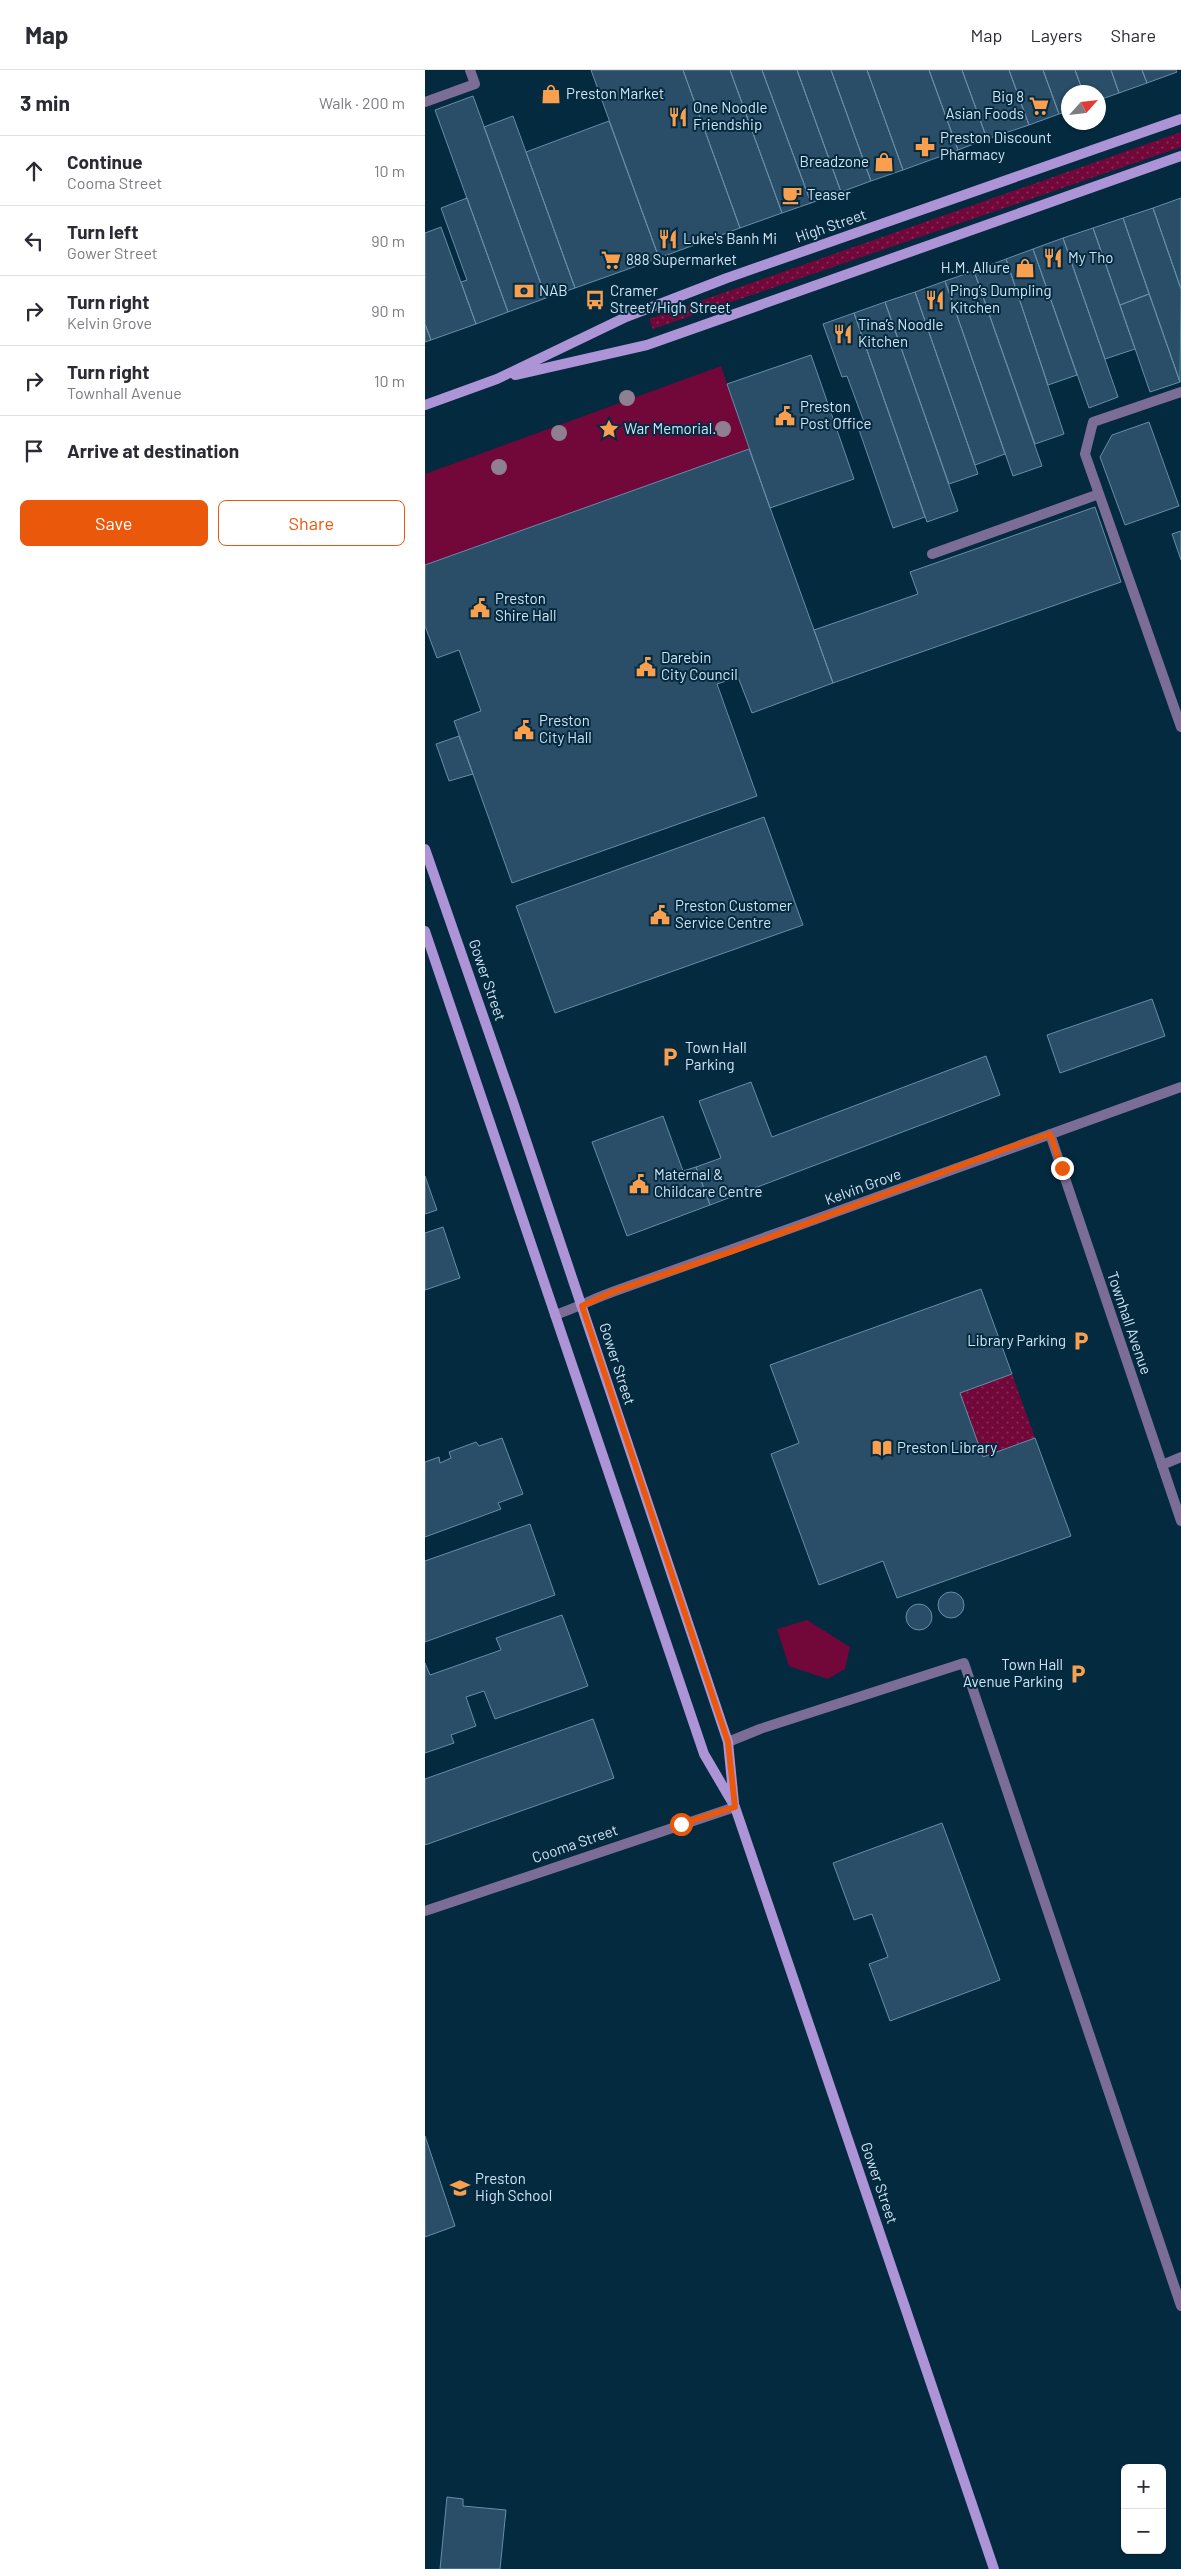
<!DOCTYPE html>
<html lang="en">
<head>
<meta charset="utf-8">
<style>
	body { margin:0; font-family:Barlow,sans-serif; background:#f7f7f7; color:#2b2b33 }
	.controls { position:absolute; right:15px; bottom:15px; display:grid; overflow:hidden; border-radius:8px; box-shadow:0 1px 4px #0004 }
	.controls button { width:45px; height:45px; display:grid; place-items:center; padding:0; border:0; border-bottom:1px solid #e1e1e2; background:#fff; color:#2b2b33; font:25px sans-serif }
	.compass { position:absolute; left:636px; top:15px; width:45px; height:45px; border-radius:50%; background:#fff; box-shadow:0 1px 4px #0004; rotate:63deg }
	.stop { position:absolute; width:15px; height:15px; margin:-11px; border:4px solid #ea580c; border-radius:50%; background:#fff }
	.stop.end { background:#ea580c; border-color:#fff; box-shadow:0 1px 5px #0008 }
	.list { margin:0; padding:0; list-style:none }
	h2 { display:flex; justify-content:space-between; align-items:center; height:65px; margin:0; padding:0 20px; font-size:21px }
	h2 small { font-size:16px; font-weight:400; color:#7c7c81 }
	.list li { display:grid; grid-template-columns:32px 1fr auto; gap:15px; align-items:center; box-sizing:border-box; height:70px; padding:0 20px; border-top:1px solid #e1e1e2 }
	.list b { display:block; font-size:19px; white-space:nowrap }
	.list p { margin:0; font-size:16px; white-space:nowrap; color:#7c7c81 }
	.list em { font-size:16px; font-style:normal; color:#7c7c81 }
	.actions { display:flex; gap:10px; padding:15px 20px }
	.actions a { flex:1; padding:11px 0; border:1px solid #ea580c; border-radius:8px; text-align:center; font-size:18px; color:#ea580c }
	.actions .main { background:#ea580c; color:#fff }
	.icon { flex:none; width:28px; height:28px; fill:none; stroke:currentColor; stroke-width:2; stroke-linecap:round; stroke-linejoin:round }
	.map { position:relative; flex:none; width:756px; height:2499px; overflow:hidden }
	header { display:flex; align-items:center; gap:30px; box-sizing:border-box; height:70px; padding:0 25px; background:#fff; border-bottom:1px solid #e1e1e2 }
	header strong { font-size:24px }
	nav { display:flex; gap:28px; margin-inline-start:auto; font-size:18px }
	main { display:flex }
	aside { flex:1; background:#fff }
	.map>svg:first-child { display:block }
	.grass { fill:url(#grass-dots) }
	.park { fill:#72073a }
	.building { fill:#2a4e67; stroke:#678da8 }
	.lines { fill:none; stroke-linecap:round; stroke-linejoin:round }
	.lane { stroke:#7b6d96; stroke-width:10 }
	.street { stroke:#7b6d96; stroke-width:10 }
	.secondary { stroke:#ac94d7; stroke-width:10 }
	.tree { fill:#8e7f91 }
	.route { stroke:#ea580c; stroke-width:6 }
	.labels { text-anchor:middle; stroke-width:4; stroke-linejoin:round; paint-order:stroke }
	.poi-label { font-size:15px; fill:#d1e4f3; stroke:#042a40; text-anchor:start }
	.street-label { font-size:15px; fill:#d1e4f3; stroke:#042a40 }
</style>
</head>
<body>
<header>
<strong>Map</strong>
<nav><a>Map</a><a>Layers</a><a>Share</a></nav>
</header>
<main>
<aside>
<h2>3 min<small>Walk · 200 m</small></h2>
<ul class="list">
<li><svg class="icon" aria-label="ahead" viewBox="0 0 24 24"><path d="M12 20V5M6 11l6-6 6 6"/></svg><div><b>Continue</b><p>Cooma Street</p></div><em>10 m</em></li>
<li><svg class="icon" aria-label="left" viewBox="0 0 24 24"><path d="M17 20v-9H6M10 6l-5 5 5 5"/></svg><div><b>Turn left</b><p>Gower Street</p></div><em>90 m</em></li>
<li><svg class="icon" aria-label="right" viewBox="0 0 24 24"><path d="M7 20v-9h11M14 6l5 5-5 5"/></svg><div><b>Turn right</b><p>Kelvin Grove</p></div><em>90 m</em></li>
<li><svg class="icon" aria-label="right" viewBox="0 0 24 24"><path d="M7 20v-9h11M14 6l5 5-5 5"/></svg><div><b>Turn right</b><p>Townhall Avenue</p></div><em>10 m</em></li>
<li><svg class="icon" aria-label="arrive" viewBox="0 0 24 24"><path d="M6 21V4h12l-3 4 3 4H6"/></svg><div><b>Arrive at destination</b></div></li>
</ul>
<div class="actions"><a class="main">Save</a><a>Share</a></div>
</aside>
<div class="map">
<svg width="756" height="2499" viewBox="0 0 756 2499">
	<defs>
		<pattern id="grass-dots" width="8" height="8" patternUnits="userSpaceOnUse" patternTransform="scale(1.25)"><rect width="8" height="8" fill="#72073a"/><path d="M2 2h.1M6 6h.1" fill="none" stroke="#852b57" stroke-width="1.8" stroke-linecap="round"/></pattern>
	</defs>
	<rect width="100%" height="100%" fill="#042a40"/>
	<path class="grass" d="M756 62V77L228 259 224 249Z
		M587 1304 610 1368 558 1387 535 1323Z"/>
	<path class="park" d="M296 296 324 379 0 495V404Z
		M382 1550 425 1577 420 1599 403 1609 364 1596 352 1559Z"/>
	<path class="building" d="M166 0H258L315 158 234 188Z
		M258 0H305L357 143 315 158Z
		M305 0H337L386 133 357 143Z
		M337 0H372L416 122 386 133Z
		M372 0H406L446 111 416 122Z
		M406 0H442L478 100 446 111Z
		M442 0H504L533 80 478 100Z
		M504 0H537L562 69 533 80Z
		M537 0H584L604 55 562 69Z
		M584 0H618L634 44 604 55Z
		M618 0H650L658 22H644V41L634 44Z
		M650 0H686L694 23 674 30V22H658Z
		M686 0H717L722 13 694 23Z
		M717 0H751L752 2 722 13Z
		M48 26 121 228 83 242 10 40Z
		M88 46 150 218 121 228 59 57Z
		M184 51 234 188 150 218 101 82Z
		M42 128 83 242 51 254 36 212 42 210 16 138Z
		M756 128V219L728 138Z
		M728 138 756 219 755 312 698 148Z
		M698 148 724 224 695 235 668 158Z
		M16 157 51 254 6 270 0 254V163Z
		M668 158 710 279 680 289 638 168Z
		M638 168 693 327 664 338 608 179Z
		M608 179 652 305 623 315 581 189Z
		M581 189 639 364 610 374 549 201Z
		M549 201 617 396 588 406 520 211Z
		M520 211 580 384 550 395 490 222Z
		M490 222 553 404 524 414 460 232Z
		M724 224 755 312 725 322 695 235Z
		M460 232 533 441 502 452 429 243Z
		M429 243 500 447 468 458 432 354 439 352 422 306 417 307 398 254Z
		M0 254 6 270 0 272Z
		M386 285 429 409 345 438 302 314Z
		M724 352 754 436 700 455 675 387 687 365Z
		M324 379 408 613 327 643 313 607 292 614 332 726 87 813 29 651 56 641 34 580 12 588 0 556V495Z
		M670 437 696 512 408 613 389 560 493 524 485 502Z
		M756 461V490L747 464Z
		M34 666 48 704 24 711 11 674Z
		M339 747 378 855 130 943 91 836Z
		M727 929 740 966 635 1003 622 965Z
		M561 986 575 1025 285 1135 271 1097 296 1088 274 1031 326 1012 347 1067Z
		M238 1046 258 1101 271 1097 285 1135 202 1166 167 1072Z
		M0 1106 12 1140 0 1144Z
		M18 1157 35 1208 0 1220V1163Z
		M556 1219 587 1304 535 1323 558 1387 610 1368 646 1466 472 1528 458 1491 394 1515 346 1384 374 1373 345 1295Z
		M77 1368 98 1424 73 1433 76 1439 0 1467V1392L14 1387 15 1393 26 1388 24 1382 51 1372 54 1376Z
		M105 1454 130 1525 0 1572V1491Z
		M513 1535a13 13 0 1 1 26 0a13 13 0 1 1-26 0Z
		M481 1547a13 13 0 1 1 26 0a13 13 0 1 1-26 0Z
		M137 1545 163 1616 70 1649 59 1621 41 1627 51 1656 26 1665 29 1673 0 1683V1593L5 1605 76 1580 71 1568Z
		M168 1649 189 1708 0 1775V1709Z
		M517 1753 575 1910 465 1951 444 1894 463 1887 447 1844 429 1850 408 1793Z
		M0 2066 30 2156 0 2167Z
		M22 2427 38 2429V2436L81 2440 75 2499H15Z"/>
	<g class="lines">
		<path class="lane" d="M0 32 50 14 45 0
			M756 322 668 352 660 384 756 657
			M507 484 674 424
			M737 1395 756 1387
			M303 1672 335 1659 539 1593 756 2236"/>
		<path class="street" d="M625 1064 756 1451
			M130 1245C151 1238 170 1228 190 1221 379 1154 567 1085 756 1017
			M0 1841 310 1737"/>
		<path class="secondary" d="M90 305 222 275 756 86
			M0 335 72 309 201 247 302 208 756 49
			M0 779 88 1032 303 1672 309 1733
			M0 861 279 1684 310 1737 569 2499"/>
	</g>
	<g class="tree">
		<circle cx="202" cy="328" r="8"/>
		<circle cx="298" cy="359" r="8"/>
		<circle cx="134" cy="363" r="8"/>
		<circle cx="74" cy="397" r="8"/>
	</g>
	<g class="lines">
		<path class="route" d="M256 1754 310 1737 303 1672 157 1236 187 1222 308 1181 580 1079 625 1064 637 1098"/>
	</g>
	<defs>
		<symbol id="shop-bare" viewBox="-9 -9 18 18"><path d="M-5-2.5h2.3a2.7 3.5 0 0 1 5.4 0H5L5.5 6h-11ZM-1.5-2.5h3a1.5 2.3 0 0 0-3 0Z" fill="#f99f4d" stroke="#042a40" stroke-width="2.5" paint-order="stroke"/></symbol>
		<symbol id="supermarket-bare" viewBox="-9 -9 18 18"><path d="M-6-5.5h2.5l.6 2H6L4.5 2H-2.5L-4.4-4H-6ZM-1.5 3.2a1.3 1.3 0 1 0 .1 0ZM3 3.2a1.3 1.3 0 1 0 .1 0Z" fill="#f99f4d" stroke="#042a40" stroke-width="2.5" paint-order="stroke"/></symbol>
		<symbol id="restaurant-bare" viewBox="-9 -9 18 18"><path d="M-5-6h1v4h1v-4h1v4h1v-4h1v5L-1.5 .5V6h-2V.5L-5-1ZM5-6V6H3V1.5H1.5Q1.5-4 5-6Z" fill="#f99f4d" stroke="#042a40" stroke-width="2.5" paint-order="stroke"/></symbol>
		<symbol id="pharmacy-bare" viewBox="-9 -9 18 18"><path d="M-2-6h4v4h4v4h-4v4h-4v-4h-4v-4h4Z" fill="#f99f4d" stroke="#042a40" stroke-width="2.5" paint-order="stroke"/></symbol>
		<symbol id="cafe-bare" viewBox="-9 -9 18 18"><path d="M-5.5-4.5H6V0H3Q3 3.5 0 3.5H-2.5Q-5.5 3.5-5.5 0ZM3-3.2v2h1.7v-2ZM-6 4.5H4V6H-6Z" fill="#f99f4d" stroke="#042a40" stroke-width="2.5" paint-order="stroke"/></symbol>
		<symbol id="bank-bare" viewBox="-9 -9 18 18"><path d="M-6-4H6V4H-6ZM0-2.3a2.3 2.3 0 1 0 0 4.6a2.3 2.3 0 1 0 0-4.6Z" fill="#f99f4d" stroke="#042a40" stroke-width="2.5" paint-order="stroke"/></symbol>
		<symbol id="bus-bare" viewBox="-9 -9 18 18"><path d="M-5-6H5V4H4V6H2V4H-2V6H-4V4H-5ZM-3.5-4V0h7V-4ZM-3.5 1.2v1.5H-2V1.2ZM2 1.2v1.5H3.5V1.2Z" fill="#f99f4d" stroke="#042a40" stroke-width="2.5" paint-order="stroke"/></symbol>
		<symbol id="civic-bare" viewBox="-9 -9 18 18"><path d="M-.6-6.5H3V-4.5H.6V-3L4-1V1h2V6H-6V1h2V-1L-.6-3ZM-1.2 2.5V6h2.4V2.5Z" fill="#f99f4d" stroke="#042a40" stroke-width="2.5" paint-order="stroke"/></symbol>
		<symbol id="sight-bare" viewBox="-9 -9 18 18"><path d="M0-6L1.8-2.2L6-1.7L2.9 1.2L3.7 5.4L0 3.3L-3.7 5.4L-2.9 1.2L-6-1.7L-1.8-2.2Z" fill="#f99f4d" stroke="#042a40" stroke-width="2.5" paint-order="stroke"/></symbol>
		<symbol id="parking-bare" viewBox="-9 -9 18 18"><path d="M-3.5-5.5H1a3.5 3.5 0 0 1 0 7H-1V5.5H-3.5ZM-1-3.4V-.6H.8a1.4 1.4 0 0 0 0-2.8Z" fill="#f99f4d" stroke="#042a40" stroke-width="2.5" paint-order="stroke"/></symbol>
		<symbol id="library-bare" viewBox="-9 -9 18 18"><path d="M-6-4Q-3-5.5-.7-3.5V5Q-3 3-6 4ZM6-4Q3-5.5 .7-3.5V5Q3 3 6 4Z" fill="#f99f4d" stroke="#042a40" stroke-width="2.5" paint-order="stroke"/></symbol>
		<symbol id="school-bare" viewBox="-9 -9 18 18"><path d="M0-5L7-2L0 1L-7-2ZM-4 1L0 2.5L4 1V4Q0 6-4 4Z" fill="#f99f4d" stroke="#042a40" stroke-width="2.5" paint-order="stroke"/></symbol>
	</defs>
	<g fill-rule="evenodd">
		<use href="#shop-bare" x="112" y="10" width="28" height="28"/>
		<use href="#supermarket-bare" x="600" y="22" width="28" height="28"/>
		<use href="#restaurant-bare" x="239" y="33" width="28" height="28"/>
		<use href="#pharmacy-bare" x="486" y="63" width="28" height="28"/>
		<use href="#shop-bare" x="445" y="78" width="28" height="28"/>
		<use href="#cafe-bare" x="353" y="111" width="28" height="28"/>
		<use href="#restaurant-bare" x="229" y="155" width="28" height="28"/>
		<use href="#restaurant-bare" x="614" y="174" width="28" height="28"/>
		<use href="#supermarket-bare" x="172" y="176" width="28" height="28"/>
		<use href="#shop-bare" x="586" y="184" width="28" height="28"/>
		<use href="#bank-bare" x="85" y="207" width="28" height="28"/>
		<use href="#bus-bare" x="156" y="216" width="28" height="28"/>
		<use href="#restaurant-bare" x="496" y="216" width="28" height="28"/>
		<use href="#restaurant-bare" x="404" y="250" width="28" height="28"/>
		<use href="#civic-bare" x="346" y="332" width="28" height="28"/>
		<use href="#sight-bare" x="170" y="345" width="28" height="28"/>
		<use href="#civic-bare" x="41" y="524" width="28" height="28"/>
		<use href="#civic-bare" x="207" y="583" width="28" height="28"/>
		<use href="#civic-bare" x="85" y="646" width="28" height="28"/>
		<use href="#civic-bare" x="221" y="831" width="28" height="28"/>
		<use href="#parking-bare" x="231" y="973" width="28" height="28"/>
		<use href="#civic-bare" x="200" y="1100" width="28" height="28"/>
		<use href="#parking-bare" x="642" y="1257" width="28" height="28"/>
		<use href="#library-bare" x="443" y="1364" width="28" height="28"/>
		<use href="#parking-bare" x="639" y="1590" width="28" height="28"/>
		<use href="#school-bare" x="21" y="2104" width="28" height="28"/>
	</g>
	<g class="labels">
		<g class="poi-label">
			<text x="141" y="29">Preston Market</text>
			<text x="599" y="32" text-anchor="end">Big 8<tspan x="599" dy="17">Asian Foods</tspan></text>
			<text x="268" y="43">One Noodle<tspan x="268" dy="17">Friendship</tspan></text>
			<text x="515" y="73">Preston Discount<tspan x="515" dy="17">Pharmacy</tspan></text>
			<text x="444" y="97" text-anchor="end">Breadzone</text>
			<text x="382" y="130">Teaser</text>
			<text x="258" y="174">Luke's Banh Mi</text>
			<text x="643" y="193">My Tho</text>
			<text x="201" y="195">888 Supermarket</text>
			<text x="585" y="203" text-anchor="end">H.M. Allure</text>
			<text x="114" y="226">NAB</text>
			<text x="185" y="226">Cramer<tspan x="185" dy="17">Street/High Street</tspan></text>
			<text x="525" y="226">Ping’s Dumpling<tspan x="525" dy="17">Kitchen</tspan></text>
			<text x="433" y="260">Tina’s Noodle<tspan x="433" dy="17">Kitchen</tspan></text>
			<text x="375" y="342">Preston<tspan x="375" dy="17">Post Office</tspan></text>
			<text x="199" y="364">War Memorial.</text>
			<text x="70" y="534">Preston<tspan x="70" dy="17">Shire Hall</tspan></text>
			<text x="236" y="593">Darebin<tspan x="236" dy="17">City Council</tspan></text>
			<text x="114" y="656">Preston<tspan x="114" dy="17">City Hall</tspan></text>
			<text x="250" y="841">Preston Customer<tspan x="250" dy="17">Service Centre</tspan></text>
			<text x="260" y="983">Town Hall<tspan x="260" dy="17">Parking</tspan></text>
			<text x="229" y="1110">Maternal &amp;<tspan x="229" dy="17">Childcare Centre</tspan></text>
			<text x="641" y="1276" text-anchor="end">Library Parking</text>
			<text x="472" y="1383">Preston Library</text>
			<text x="638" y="1600" text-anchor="end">Town Hall<tspan x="638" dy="17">Avenue Parking</tspan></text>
			<text x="50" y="2114">Preston<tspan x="50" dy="17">High School</tspan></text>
		</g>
		<g class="street-label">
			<text transform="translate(406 156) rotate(-19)" y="5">High Street</text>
			<text transform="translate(62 910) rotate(71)" y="5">Gower Street</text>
			<text transform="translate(438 1117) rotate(-20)" y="5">Kelvin Grove</text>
			<text transform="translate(704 1253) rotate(71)" y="5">Townhall Avenue</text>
			<text transform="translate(192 1294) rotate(72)" y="5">Gower Street</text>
			<text transform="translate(150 1774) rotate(-19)" y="5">Cooma Street</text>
			<text transform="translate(454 2113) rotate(71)" y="5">Gower Street</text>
		</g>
	</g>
</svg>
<div class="controls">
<button>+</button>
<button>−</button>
</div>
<svg class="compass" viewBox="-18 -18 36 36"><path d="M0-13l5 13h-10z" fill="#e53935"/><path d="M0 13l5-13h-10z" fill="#7c7c81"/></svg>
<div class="stop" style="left:256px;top:1754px"></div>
<div class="stop end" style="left:637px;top:1098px"></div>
</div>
</main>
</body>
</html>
